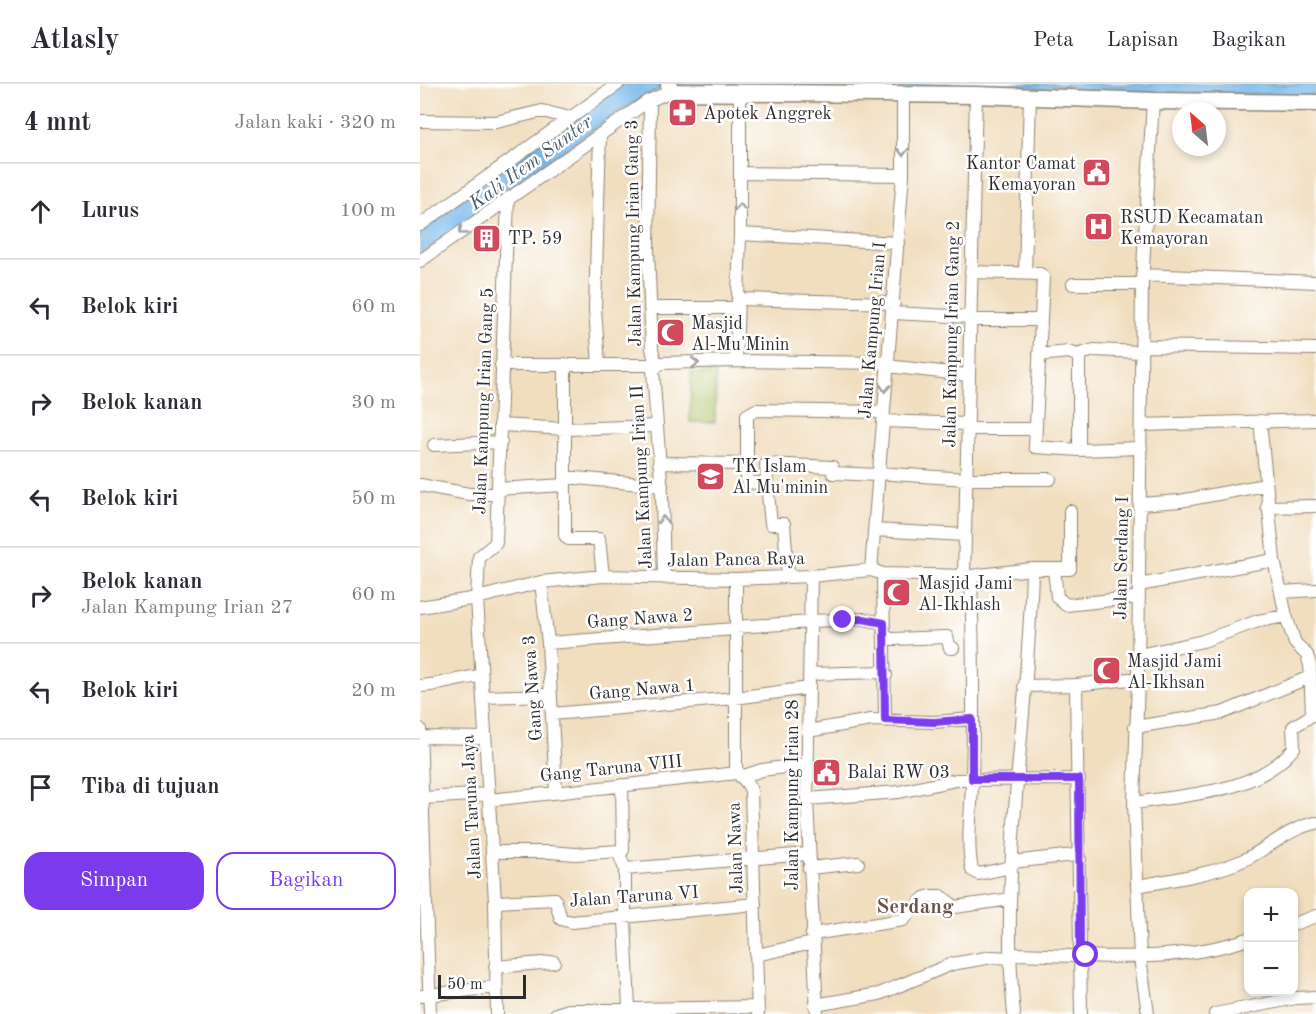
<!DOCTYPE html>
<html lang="id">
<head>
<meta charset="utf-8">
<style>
	body { margin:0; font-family:"Old Standard TT",serif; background:#f2f2f3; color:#2b2b33 }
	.controls { position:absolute; right:18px; bottom:18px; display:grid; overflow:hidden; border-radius:12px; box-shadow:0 3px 9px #0003 }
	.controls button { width:54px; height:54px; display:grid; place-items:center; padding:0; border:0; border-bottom:2px solid #e1e1e2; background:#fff; color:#2b2b33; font:30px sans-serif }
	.compass { position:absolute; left:752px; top:18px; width:54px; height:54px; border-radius:50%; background:#fff; box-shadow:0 3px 9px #0003; rotate:332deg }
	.scale { position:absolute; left:18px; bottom:15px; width:88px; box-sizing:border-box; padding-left:6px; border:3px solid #2b2b2b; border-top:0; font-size:16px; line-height:21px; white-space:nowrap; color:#2b2b2b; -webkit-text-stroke:4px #fff; paint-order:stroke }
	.stop { position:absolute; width:18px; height:18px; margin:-14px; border:4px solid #7c3aed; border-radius:50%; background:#fff }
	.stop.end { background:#7c3aed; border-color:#fff; box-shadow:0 2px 6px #0008 }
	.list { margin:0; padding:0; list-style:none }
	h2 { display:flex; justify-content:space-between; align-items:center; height:78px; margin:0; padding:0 24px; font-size:26px }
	h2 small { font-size:20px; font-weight:400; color:#7c7c81 }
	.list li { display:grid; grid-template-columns:39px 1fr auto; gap:18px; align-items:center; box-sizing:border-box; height:96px; padding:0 24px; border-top:2px solid #e1e1e2 }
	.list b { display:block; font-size:22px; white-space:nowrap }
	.list p { margin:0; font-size:20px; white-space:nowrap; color:#7c7c81 }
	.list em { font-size:20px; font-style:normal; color:#7c7c81 }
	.actions { display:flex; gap:12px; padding:18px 24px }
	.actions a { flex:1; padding:14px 0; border:2px solid #7c3aed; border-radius:18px; text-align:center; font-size:21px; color:#7c3aed }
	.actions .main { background:#7c3aed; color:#fff }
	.icon { flex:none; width:33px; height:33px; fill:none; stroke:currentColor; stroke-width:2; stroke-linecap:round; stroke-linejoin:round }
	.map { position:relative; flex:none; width:896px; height:930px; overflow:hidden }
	header { display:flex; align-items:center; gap:36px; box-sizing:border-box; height:84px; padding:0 30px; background:#fff; border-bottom:2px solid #e1e1e2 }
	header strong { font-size:28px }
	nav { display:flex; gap:33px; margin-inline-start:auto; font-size:21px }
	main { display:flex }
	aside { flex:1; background:#fff }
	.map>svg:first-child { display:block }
	.green { fill:#aec266; stroke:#6c7648; stroke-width:1.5 }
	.water { fill:#75b7ea; stroke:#50718a; stroke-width:1.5 }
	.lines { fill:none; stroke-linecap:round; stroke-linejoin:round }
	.minor-casing { stroke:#8e8475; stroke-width:14 }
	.major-casing { stroke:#8e8475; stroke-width:19 }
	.minor { stroke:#fff; stroke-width:12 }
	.major { stroke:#fff; stroke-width:16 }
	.oneway { stroke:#a0a0a0 }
	.route { stroke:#7c3aed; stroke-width:8 }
	.labels { text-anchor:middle; stroke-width:5; stroke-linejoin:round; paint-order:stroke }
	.poi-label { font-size:18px; fill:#2b2b2b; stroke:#fff; text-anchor:start }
	.street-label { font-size:18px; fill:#2b2b2b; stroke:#fff }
	.water-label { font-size:20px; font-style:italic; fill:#455c6e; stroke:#fff }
	.quarter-label { font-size:21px; font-weight:bold; fill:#67544d; stroke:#fff }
</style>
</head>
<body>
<header>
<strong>Atlasly</strong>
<nav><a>Peta</a><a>Lapisan</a><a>Bagikan</a></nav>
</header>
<main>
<aside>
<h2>4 mnt<small>Jalan kaki · 320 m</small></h2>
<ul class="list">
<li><svg class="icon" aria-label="ahead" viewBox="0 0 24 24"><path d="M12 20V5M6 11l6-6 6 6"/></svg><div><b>Lurus</b></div><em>100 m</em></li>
<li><svg class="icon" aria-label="left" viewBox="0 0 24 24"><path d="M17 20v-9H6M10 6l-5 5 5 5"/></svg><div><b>Belok kiri</b></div><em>60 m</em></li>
<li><svg class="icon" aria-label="right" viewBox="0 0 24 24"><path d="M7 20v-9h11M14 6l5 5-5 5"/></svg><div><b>Belok kanan</b></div><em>30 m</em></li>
<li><svg class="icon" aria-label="left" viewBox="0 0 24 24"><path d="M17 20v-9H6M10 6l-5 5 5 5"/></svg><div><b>Belok kiri</b></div><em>50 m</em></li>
<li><svg class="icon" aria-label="right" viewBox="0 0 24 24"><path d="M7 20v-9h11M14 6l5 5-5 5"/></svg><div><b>Belok kanan</b><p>Jalan Kampung Irian 27</p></div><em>60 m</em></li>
<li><svg class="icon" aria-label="left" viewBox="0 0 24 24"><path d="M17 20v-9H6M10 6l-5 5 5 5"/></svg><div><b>Belok kiri</b></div><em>20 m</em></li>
<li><svg class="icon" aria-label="arrive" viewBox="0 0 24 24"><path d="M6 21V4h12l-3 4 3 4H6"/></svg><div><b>Tiba di tujuan</b></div></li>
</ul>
<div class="actions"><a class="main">Simpan</a><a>Bagikan</a></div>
</aside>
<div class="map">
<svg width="896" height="930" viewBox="0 0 896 930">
	<rect width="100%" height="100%" fill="#fff"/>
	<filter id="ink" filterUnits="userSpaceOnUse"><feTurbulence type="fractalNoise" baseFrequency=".0167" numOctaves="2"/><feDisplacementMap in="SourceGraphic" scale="12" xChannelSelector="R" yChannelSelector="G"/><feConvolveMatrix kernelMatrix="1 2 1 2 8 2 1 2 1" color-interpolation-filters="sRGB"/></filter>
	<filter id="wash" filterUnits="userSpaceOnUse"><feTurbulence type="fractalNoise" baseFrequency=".008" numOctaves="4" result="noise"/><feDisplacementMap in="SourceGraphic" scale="24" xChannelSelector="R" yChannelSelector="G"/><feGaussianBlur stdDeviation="1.35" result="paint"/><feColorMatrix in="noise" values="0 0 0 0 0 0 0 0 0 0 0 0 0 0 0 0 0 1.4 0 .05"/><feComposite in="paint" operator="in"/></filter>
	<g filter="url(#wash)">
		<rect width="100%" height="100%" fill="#f1debf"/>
		<path class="green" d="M271 289H296L295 338H270Z"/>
		<path class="water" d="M201 0H896V12L246 1 194 31 0 171V145Z"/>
	</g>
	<g filter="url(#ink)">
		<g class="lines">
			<defs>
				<path id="minor" d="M0 37 76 38 122 27 150 34
					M320 89 483 91
					M0 141 198 0
					M320 150 478 159
					M0 177 228 17 250 8
					M551 188 620 190 623 193 615 363 659 366 721 364
					M605 189 610 13
					M722 191 896 198
					M653 200H722
					M318 215 474 219
					M230 224H317
					M473 229 551 233
					M550 236H621
					M721 262 896 265
					M619 271 648 268 657 271 659 276V366
					M657 271 674 266 721 268
					M316 277 467 279
					M145 280V451L148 455H179L183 492
					M81 281H236L232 265 228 166 230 16
					M179 281 175 225 180 50
					M467 282 548 291
					M463 337 547 340
					M840 337 854 476 866 532 875 559 887 571 890 581 892 631
					M81 341 145 345 237 342
					M721 341 896 336
					M547 345H615
					M14 361 81 358
					M239 379 328 380
					M458 389 546 395H630
					M145 393 242 402
					M347 400 346 380 412 383 413 389 458 391
					M0 401 49 410H78
					M78 405 145 401
					M720 420 760 417 845 401
					M847 423 896 422
					M454 446 544 451
					M634 485 637 513 646 521 719 513
					M451 486 483 91V9
					M463 490 465 636
					M544 491 556 11
					M391 492 387 715 397 930
					M551 492C553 559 554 627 552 695 552 725 546 756 552 786L559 790 591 783
					M368 493 364 440H351L347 400 327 398V331L336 326 463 328
					M244 494 242 411 233 286 241 279 316 277 320 150V7
					M316 495V683C318 693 328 696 331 707L338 930
					M121 498 128 559 136 707
					M719 501 854 476
					M861 508 896 506
					M0 523 57 514 121 498 183 492 316 495 391 492 451 486 463 490 551 492 612 485H650V427
					M391 537 443 535 463 539
					M315 543 391 538
					M464 552 472 555 527 553 530 564H533
					M128 559 315 545
					M719 571 783 557 838 537 866 532
					M390 590 462 588 466 591
					M656 601 661 930
					M0 602C21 601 39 594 60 592
					M604 602 656 601 718 594
					M64 613 131 611
					M132 630 315 614 389 604
					M715 643 802 629 890 593
					M0 645 10 930
					M388 647 451 636 514 638 552 635
					M0 653 65 654
					M321 693 342 686 387 680
					M4 714 68 710
					M387 715 479 708 536 696 659 695
					M69 716 317 689
					M714 719C768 710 836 710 874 664L873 643 892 631H896
					M72 768H130L156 770 198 767 205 785V836L209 925
					M200 770 203 766 202 701
					M592 778 654 771 660 776
					M389 784 438 779
					M205 785 388 770
					M717 802C751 796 795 790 826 775 848 764 871 743 896 739
					M75 818 135 815 141 835 152 838 335 820
					M874 840 896 832
					M392 850 483 836 504 814 511 812H521L535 823 590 815
					M336 871 393 859
					M75 883 134 878
					M0 912 75 903
					M395 921 459 910 532 880 572 873 591 874 597 870C674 872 754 880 828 855
					M77 930 75 818 57 514 59 473 76 459 88 114
					M136 930 149 926 337 923
					M594 930C579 782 609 633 612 485
					M728 930 720 874 714 719 718 594 722 200 733 17
					M795 930 876 914 896 913"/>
				<path id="major" d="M249 0 250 8 556 11 733 17 896 19"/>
			</defs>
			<use href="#minor" class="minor-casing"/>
			<use href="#major" class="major-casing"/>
			<use href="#minor" class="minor"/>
			<use href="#major" class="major"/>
		</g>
		<defs><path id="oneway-chevron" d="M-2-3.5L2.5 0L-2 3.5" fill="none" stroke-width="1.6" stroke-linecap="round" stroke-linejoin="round" transform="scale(1.5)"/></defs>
		<g class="oneway">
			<use href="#oneway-chevron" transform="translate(483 68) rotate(90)"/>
			<use href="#oneway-chevron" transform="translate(320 123) rotate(-90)"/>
			<use href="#oneway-chevron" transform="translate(42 147) rotate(144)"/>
			<use href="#oneway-chevron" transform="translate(275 279)"/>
			<use href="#oneway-chevron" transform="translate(465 304) rotate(94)"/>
			<use href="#oneway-chevron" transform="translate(243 436) rotate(-91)"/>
		</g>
	</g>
	<g class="lines" filter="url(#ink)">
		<path class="route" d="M423 536 443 535 464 539 465 636 514 638 552 635V695H659L660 871H666"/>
	</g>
	<defs>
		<symbol id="pharmacy-square" viewBox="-11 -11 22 22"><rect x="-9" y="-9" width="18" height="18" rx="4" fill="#d1495b" stroke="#fff"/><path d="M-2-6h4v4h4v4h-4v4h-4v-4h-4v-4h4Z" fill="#fff"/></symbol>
		<symbol id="civic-square" viewBox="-11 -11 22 22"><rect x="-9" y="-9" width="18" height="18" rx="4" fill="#d1495b" stroke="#fff"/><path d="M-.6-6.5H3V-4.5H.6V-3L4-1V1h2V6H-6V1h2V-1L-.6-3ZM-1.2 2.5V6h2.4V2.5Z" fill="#fff"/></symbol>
		<symbol id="hospital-square" viewBox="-11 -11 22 22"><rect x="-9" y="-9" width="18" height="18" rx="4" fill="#d1495b" stroke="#fff"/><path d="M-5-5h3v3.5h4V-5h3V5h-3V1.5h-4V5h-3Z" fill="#fff"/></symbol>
		<symbol id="building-square" viewBox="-11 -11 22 22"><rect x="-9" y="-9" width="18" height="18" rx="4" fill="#d1495b" stroke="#fff"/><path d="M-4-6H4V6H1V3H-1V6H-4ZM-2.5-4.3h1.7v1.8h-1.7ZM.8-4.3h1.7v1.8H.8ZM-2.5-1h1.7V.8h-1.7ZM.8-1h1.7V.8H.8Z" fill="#fff"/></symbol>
		<symbol id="mosque-square" viewBox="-11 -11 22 22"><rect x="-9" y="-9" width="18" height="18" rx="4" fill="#d1495b" stroke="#fff"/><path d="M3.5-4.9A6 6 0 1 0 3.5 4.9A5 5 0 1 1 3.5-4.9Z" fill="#fff"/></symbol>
		<symbol id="school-square" viewBox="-11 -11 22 22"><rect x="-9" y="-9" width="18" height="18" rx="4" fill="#d1495b" stroke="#fff"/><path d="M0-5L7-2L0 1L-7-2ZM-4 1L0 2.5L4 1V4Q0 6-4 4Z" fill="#fff"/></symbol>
	</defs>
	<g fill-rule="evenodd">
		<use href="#pharmacy-square" x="246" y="12" width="33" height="33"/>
		<use href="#civic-square" x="660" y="72" width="33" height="33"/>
		<use href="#hospital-square" x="662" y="126" width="33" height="33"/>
		<use href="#building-square" x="50" y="138" width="33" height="33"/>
		<use href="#mosque-square" x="234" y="232" width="33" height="33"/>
		<use href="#school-square" x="274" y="376" width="33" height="33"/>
		<use href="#mosque-square" x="460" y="492" width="33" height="33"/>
		<use href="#mosque-square" x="670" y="570" width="33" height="33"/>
		<use href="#civic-square" x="390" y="672" width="33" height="33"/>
	</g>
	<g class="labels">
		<g class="poi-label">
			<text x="283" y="35">Apotek Anggrek</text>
			<text x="656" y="85" text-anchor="end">Kantor Camat<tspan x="656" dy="21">Kemayoran</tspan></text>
			<text x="700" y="139">RSUD Kecamatan<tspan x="700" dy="21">Kemayoran</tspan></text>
			<text x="88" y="160">TP. 59</text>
			<text x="271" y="245">Masjid<tspan x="271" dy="21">Al-Mu'Minin</tspan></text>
			<text x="312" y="388">TK Islam<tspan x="312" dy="21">Al Mu'minin</tspan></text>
			<text x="498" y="505">Masjid Jami<tspan x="498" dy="21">Al-Ikhlash</tspan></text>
			<text x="707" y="583">Masjid Jami<tspan x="707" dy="21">Al-Ikhsan</tspan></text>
			<text x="427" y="694">Balai RW 03</text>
		</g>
		<g class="street-label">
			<text transform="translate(213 149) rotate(-91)" y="6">Jalan Kampung Irian Gang 3</text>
			<text transform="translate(452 246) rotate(-85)" y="6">Jalan Kampung Irian I</text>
			<text transform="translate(531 250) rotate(-89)" y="6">Jalan Kampung Irian Gang 2</text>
			<text transform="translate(63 317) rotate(-88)" y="6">Jalan Kampung Irian Gang 5</text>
			<text transform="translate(221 393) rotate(-93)" y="6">Jalan Kampung Irian II</text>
			<text transform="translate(701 474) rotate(-89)" y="6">Jalan Serdang I</text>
			<text transform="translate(316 475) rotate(-1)" y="6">Jalan Panca Raya</text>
			<text transform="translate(220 534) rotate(-4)" y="6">Gang Nawa 2</text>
			<text transform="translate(112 604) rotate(-94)" y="6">Gang Nawa 3</text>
			<text transform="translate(222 605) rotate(-5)" y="6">Gang Nawa 1</text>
			<text transform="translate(191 684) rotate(-6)" y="6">Gang Taruna VIII</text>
			<text transform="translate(372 711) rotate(-90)" y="6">Jalan Kampung Irian 28</text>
			<text transform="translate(51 723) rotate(-93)" y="6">Jalan Taruna Jaya</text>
			<text transform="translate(315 764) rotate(-92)" y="6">Jalan Nawa</text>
			<text transform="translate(214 812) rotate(-4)" y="6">Jalan Taruna VI</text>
		</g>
		<g class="water-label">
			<text transform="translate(110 78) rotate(-36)" y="7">Kali Item Sunter</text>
		</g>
		<g class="quarter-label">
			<text x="495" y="829">Serdang</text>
		</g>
	</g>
</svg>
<div class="controls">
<button>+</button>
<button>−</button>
</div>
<svg class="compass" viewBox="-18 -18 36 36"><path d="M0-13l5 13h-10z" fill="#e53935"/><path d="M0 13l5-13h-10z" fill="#7c7c81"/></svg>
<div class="scale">50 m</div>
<div class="stop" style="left:666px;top:871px"></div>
<div class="stop end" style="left:423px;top:536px"></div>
</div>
</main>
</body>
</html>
